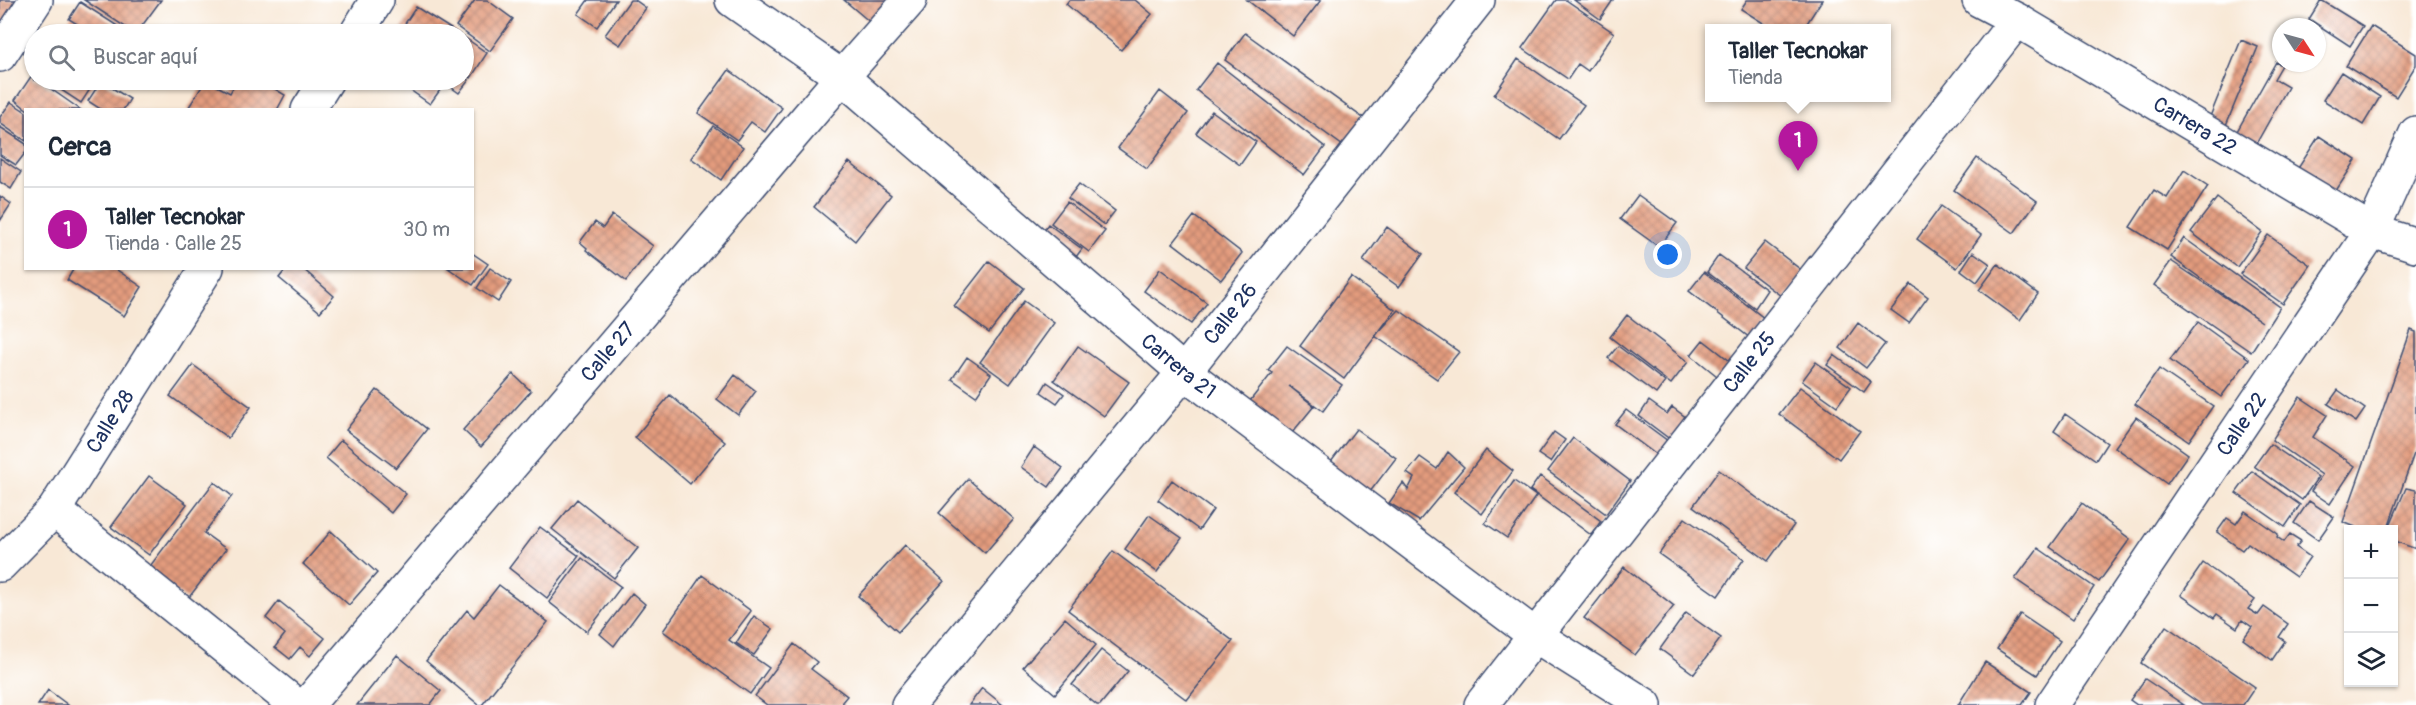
<!DOCTYPE html>
<html lang="es">
<head>
<meta charset="utf-8">
<style>
	body { margin:0; font-family:Pangolin,sans-serif; background:#f6f6f7; color:#1f2937 }
	.controls { position:absolute; right:18px; bottom:18px; display:grid; overflow:hidden; border-radius:0px; box-shadow:0 2px 4px #0004 }
	.controls button { width:54px; height:54px; display:grid; place-items:center; padding:0; border:0; border-bottom:2px solid #e0e1e3; background:#fff; color:#1f2937; font:30px sans-serif }
	.compass { position:absolute; left:2272px; top:18px; width:54px; height:54px; border-radius:50%; background:#fff; box-shadow:0 2px 4px #0004; rotate:126deg }
	.you { position:absolute; left:1668px; top:255px; width:21px; height:21px; margin:-15px; border:4px solid #fff; border-radius:50%; background:#1a73e8; box-shadow:0 0 0 9px #1a73e833 }
	.badge { display:grid; place-items:center; width:39px; height:39px; border-radius:50%; background:#b5179e; color:#fff; font-size:20px; font-weight:700 }
	.pin { position:absolute; translate:-50% -50px; filter:drop-shadow(0 2px 3px #0008) }
	.pin::after { content:''; position:absolute; top:32px; width:21px; height:18px; background:inherit; clip-path:polygon(0 0,100% 0,50% 100%) }
	.popup { position:absolute; left:1705px; top:24px; width:186px; height:78px; box-sizing:border-box; display:grid; place-content:center; border-radius:0px; background:#fff; filter:drop-shadow(0 2px 4px #0005); font-size:20px; white-space:nowrap; color:#747a83 }
	.popup b { font-size:22px; color:#1f2937 }
	.popup::after { content:''; position:absolute; left:50%; top:100%; margin-left:-12px; border:12px solid transparent; border-top-color:#fff }
	.list { margin:0; padding:0; list-style:none }
	h2 { display:flex; justify-content:space-between; align-items:center; height:78px; margin:0; padding:0 24px; font-size:26px }
	h2 small { font-size:20px; font-weight:400; color:#747a83 }
	.list li { display:grid; grid-template-columns:39px 1fr auto; gap:18px; align-items:center; box-sizing:border-box; height:84px; padding:0 24px; border-top:2px solid #e0e1e3 }
	.list b { display:block; font-size:22px; white-space:nowrap }
	.list p { margin:0; font-size:20px; white-space:nowrap; color:#747a83 }
	.list em { font-size:20px; font-style:normal; color:#747a83 }
	.icon { flex:none; width:33px; height:33px; fill:none; stroke:currentColor; stroke-width:2; stroke-linecap:round; stroke-linejoin:round }
	.map { position:relative; flex:none; width:2416px; height:705px; overflow:hidden }
	.search { position:absolute; background:#fff; box-shadow:0 2px 4px #0004; left:24px; top:24px; width:450px; height:66px; display:flex; align-items:center; gap:15px; box-sizing:border-box; padding:0 21px; border-radius:33px; color:#747a83; font-size:22px }
	.panel { position:absolute; background:#fff; box-shadow:0 2px 4px #0004; left:24px; top:108px; width:450px; height:162px; border-radius:0px }
	.map>svg:first-child { display:block }
	.building { fill:url(#building-cross-hatch) }
	.lines { fill:none; stroke-linecap:round; stroke-linejoin:round }
	.minor-casing { stroke:#3c4b70; stroke-width:36 }
	.minor { stroke:#fff; stroke-width:33 }
	.labels { text-anchor:middle; stroke-width:4.5; stroke-linejoin:round; paint-order:stroke }
	.street-label { font-size:21px; fill:#1b2f5e; stroke:#fff }
</style>
</head>
<body>
<div class="map">
<svg width="2416" height="705" viewBox="0 0 2416 705">
	<defs>
		<pattern id="building-cross-hatch" width="8" height="8" patternUnits="userSpaceOnUse" patternTransform="scale(1.5)"><rect width="8" height="8" fill="#e39b7d"/><path d="M0 0l8 8M0 8l8-8" fill="none" stroke="#b77f6a"/></pattern>
	</defs>
	<rect width="100%" height="100%" fill="#fff"/>
	<filter id="ink" filterUnits="userSpaceOnUse"><feTurbulence type="fractalNoise" baseFrequency=".0167" numOctaves="2"/><feDisplacementMap in="SourceGraphic" scale="12" xChannelSelector="R" yChannelSelector="G"/><feConvolveMatrix kernelMatrix="1 2 1 2 8 2 1 2 1" color-interpolation-filters="sRGB"/></filter>
	<filter id="wash" filterUnits="userSpaceOnUse"><feTurbulence type="fractalNoise" baseFrequency=".008" numOctaves="4" result="noise"/><feDisplacementMap in="SourceGraphic" scale="24" xChannelSelector="R" yChannelSelector="G"/><feGaussianBlur stdDeviation="1.35" result="paint"/><feColorMatrix in="noise" values="0 0 0 0 0 0 0 0 0 0 0 0 0 0 0 0 0 1.4 0 .05"/><feComposite in="paint" operator="in"/></filter>
	<g filter="url(#wash)">
		<rect width="100%" height="100%" fill="#f8e8d6"/>
		<g id="blocks">
			<path class="building" d="M0 0H26L11 27 0 19Z
				M84 0H161L136 34Z
				M475 0H487L513 19 490 51 456 26Z
				M588 0H616L597 27 578 14Z
				M630 0H635L646 8 620 45 605 35Z
				M844 0H890L871 23Z
				M1069 0H1135L1152 14 1121 50 1066 4Z
				M1247 0H1321L1293 36Z
				M1556 0H1566L1614 33 1588 71 1578 64 1568 79 1522 48Z
				M1574 0H1613L1600 19Z
				M1747 0H1822L1804 28H1771L1741 9Z
				M2321 0 2363 26 2350 46 2309 19Z
				M80 2 130 34H93L69 19Z
				M416 7 459 34H398Z
				M2371 26 2416 54V65L2396 97 2346 66Z
				M1245 33 1370 123 1350 151 1225 60Z
				M464 37 487 53 471 78 464 73Z
				M2241 40 2258 47 2224 130 2207 124Z
				M1518 59 1584 105 1559 139 1494 95Z
				M2276 62 2282 65 2274 79 2288 87 2251 153 2231 142Z
				M1217 63 1325 147 1304 175 1196 90Z
				M729 70 782 108 765 132 751 122 737 140 698 113Z
				M2341 72 2380 97 2363 125 2323 100Z
				M32 75 34 80H38L81 110H28L15 100Z
				M464 76 469 80 459 93 445 83 430 104 396 80H464Z
				M46 80H96L81 103Z
				M206 80 230 93 237 80H260L285 95 277 110H187Z
				M101 81 130 99 123 110H102L88 101Z
				M1160 91 1188 113 1147 169 1118 148Z
				M11 102 26 112V141L0 123V117Z
				M1212 111 1256 142 1240 165 1196 133Z
				M713 126 743 147 721 180 691 158Z
				M0 127 26 144V152L16 165 0 155Z
				M2319 136 2356 160 2330 200 2293 176Z
				M0 158 21 172 11 189 0 182Z
				M1977 158 2037 201 2014 233 1954 190Z
				M849 162 891 195 855 241 814 207Z
				M2184 170 2208 186 2167 250 2130 227 2154 190 2167 198Z
				M1079 184 1115 211 1104 225 1068 198Z
				M1638 195 1677 223 1659 247 1620 219Z
				M0 196 11 204 0 221Z
				M2217 198 2262 232 2237 267 2191 232Z
				M1067 202 1105 231 1089 252 1051 223Z
				M1941 206 1981 235 1957 268 1917 239Z
				M612 215 653 246 626 281 586 250 587 248 580 242 595 222 603 228Z
				M1194 216 1242 253 1221 280 1173 243Z
				M1048 224 1082 249 1069 266 1036 241Z
				M1387 227 1423 254 1399 287 1363 261Z
				M2268 235 2310 265 2283 304 2240 274Z
				M2184 238 2280 307 2251 352 2154 285 2171 261 2262 322 2171 257Z
				M1765 242 1805 273 1785 299 1744 268Z
				M1973 252 1990 264 1977 282 1961 270Z
				M472 253 488 264 473 285 448 268H472Z
				M1719 255 1767 290 1755 308 1707 272Z
				M989 261 1024 288 989 333 954 306Z
				M1998 264 2038 294 2020 320 1979 290Z
				M74 268H114L142 287 124 316 67 280Z
				M287 268H302L334 296 320 312 279 278Z
				M490 268 511 282 498 302 477 288Z
				M1160 269 1207 303 1191 324 1144 291Z
				M1704 272 1769 322 1754 341 1689 291Z
				M1351 277 1395 310 1344 379 1300 346Z
				M1911 284 1928 297 1909 323 1891 310Z
				M1024 301 1054 323 1010 384 980 362Z
				M1399 310 1459 352 1437 379 1375 336Z
				M1627 315 1688 362 1671 384 1610 337Z
				M2198 322 2249 359 2221 397 2170 360Z
				M1858 323 1885 344 1866 368 1840 348Z
				M2411 330 2416 332V448L2387 530H2363L2343 522Z
				M1703 340 1739 368 1727 384 1691 355Z
				M1078 346 1129 382 1104 416 1054 380Z
				M1287 346 1342 385 1323 411 1289 386 1314 406 1287 439 1246 406 1272 373 1268 370Z
				M1618 346 1665 382 1656 394 1608 358Z
				M1834 355 1871 382 1864 392 1827 365Z
				M967 357 991 374 976 396 952 379Z
				M1816 362 1851 387 1837 406 1802 381Z
				M193 365 251 407 228 438 170 396Z
				M2159 369 2213 406 2189 441 2135 404Z
				M513 374 531 391 481 447 463 430Z
				M735 375 756 391 738 415 717 399Z
				M1047 382 1064 394 1057 403 1041 392Z
				M1800 387 1860 431 1839 459 1779 414Z
				M377 390 427 429 396 468 346 430Z
				M2338 390 2365 409 2356 422 2328 404Z
				M670 395 725 442 690 484 635 437Z
				M2300 397 2327 415 2313 437 2355 466 2330 504 2311 491 2322 475 2272 440Z
				M1649 401 1667 414 1672 407 1695 424 1679 446 1639 416Z
				M1626 410 1676 447 1666 462 1615 424Z
				M2065 414 2107 443 2096 460 2054 431Z
				M2136 417 2188 454 2167 484 2115 447Z
				M1356 429 1396 458 1363 501 1324 471Z
				M1554 432 1565 440 1550 462 1538 454Z
				M1573 438 1630 481 1606 514 1548 471Z
				M341 440 406 494 391 513 326 458Z
				M2270 444 2318 477 2302 500 2254 466Z
				M1034 447 1063 468 1049 487 1021 467Z
				M1486 450 1513 471 1482 514 1454 492Z
				M1448 452 1464 467 1419 521 1389 503 1403 483 1408 490 1414 478 1407 473 1420 457 1437 469Z
				M1719 470 1794 525 1768 561 1693 506Z
				M2252 471 2300 505 2285 527 2236 493Z
				M149 476 187 504 149 555 111 527Z
				M1540 476 1601 521 1591 535 1530 490Z
				M968 479 1014 519 985 553 939 513Z
				M1172 480 1213 510 1199 530 1158 500Z
				M1514 481 1536 496 1507 538 1485 523Z
				M214 482 232 496 204 533 226 549 187 600 147 570Z
				M2406 488 2416 490V549L2394 541V530H2388Z
				M577 499 638 548 614 578 552 529Z
				M2309 501 2334 517 2318 540 2294 523Z
				M2082 503 2130 539 2099 582 2050 547Z
				M2245 511 2278 534 2277 537 2284 542 2290 534 2301 541 2296 547 2310 557 2296 577 2248 543 2242 550 2217 532 2227 518 2236 524Z
				M1149 515 1182 538 1157 572 1125 549Z
				M1685 518 1744 559 1718 596 1659 554Z
				M540 527 579 556 547 598 509 568Z
				M331 531 377 573 349 605 303 564Z
				M905 545 944 581 898 632 858 596Z
				M2038 548 2094 587 2073 619 2015 579Z
				M1113 551 1233 641 1187 700 1068 610Z
				M582 558 621 587 587 632 549 602Z
				M2203 563 2255 600 2248 609 2258 615 2264 607 2288 624 2279 637 2285 641 2272 660 2243 639 2252 627 2242 620 2237 628 2217 614 2214 618 2181 595Z
				M1624 567 1674 606 1635 655 1584 618Z
				M702 575 751 611 729 640 769 668 750 694 663 631Z
				M499 585 548 622 482 705H479L426 661 467 610 474 617Z
				M632 593 645 604 614 646 600 634Z
				M279 601 325 638 310 656 300 647 290 659 275 647 285 634 266 618Z
				M1686 613 1721 638 1694 674 1660 649Z
				M2020 614 2060 641 2037 675 1997 649Z
				M754 616 773 629 754 655 736 643Z
				M1065 618 1096 645 1055 694 1023 667Z
				M2166 626 2255 687 2243 705H2202L2141 663Z
				M794 644 817 662 811 669 847 696 842 702 845 705H767L755 696Z
				M1101 650 1128 671 1100 705H1097L1072 685Z
				M397 655 441 691 430 705H357Z
				M1985 662 2031 692 2022 705H1958Z
				M2145 679 2184 705H2137L2130 700Z
				M982 688 1003 705H969Z
				M48 690 68 705H38Z"/>
		</g>
	</g>
	<g filter="url(#ink)">
		<use href="#blocks" fill-opacity="0" stroke="#3c4b70" stroke-width="1.5"/>
		<g class="lines">
			<defs>
				<g id="minor">
					<path id="s1" d="M732 0 842 77 1184 372 1536 636 1645 705"/>
					<path id="s2" d="M1979 0 2017 20 2372 231 2416 245"/>
					<path d="M356 34 377 0"/>
					<path d="M0 55 36 0"/>
					<path d="M308 110 327 80"/>
					<path d="M54 510 296 705"/>
					<path id="s3" d="M0 565 54 510 207 268"/>
					<path id="s4" d="M307 705 842 77 910 0"/>
					<path id="s5" d="M908 705 1184 372 1478 0"/>
					<path id="s6" d="M1481 705 2017 20"/>
					<path id="s7" d="M2052 705 2372 231 2416 133"/>
				</g>
			</defs>
			<use href="#minor" class="minor-casing"/>
			<use href="#minor" class="minor"/>
		</g>
	</g>
	<g class="labels">
		<g class="street-label">
			<text dy="7" stroke="none"><textPath href="#s2" startOffset="250">Carrera 22</textPath></text>
			<text dy="7" stroke="none"><textPath href="#s5" startOffset="507">Calle 26</textPath></text>
			<text dy="7" stroke="none"><textPath href="#s4" startOffset="464">Calle 27</textPath></text>
			<text dy="7" stroke="none"><textPath href="#s6" startOffset="435">Calle 25</textPath></text>
			<text dy="7" stroke="none"><textPath href="#s1" startOffset="578">Carrera 21</textPath></text>
			<text dy="7" stroke="none"><textPath href="#s3" startOffset="182">Calle 28</textPath></text>
			<text dy="7" stroke="none"><textPath href="#s7" startOffset="339">Calle 22</textPath></text>
		</g>
	</g>
</svg>
<div class="controls">
<button>+</button>
<button>−</button>
<button><svg class="icon" aria-label="layers" viewBox="0 0 24 24"><path d="M12 4l9 5-9 5-9-5zM3 14l9 5 9-5"/></svg></button>
</div>
<svg class="compass" viewBox="-18 -18 36 36"><path d="M0-13l5 13h-10z" fill="#e53935"/><path d="M0 13l5-13h-10z" fill="#747a83"/></svg>
<div class="you"></div>
<div class="pin badge" style="left:1798px;top:171px">1</div>
<div class="popup"><b>Taller Tecnokar</b>Tienda</div>
<div class="search"><svg class="icon" aria-label="search" viewBox="0 0 24 24"><circle cx="10" cy="10" r="6"/><path d="M15 15l6 6"/></svg>Buscar aquí</div>
<section class="panel">
<h2>Cerca<small></small></h2>
<ul class="list">
<li><span class="badge">1</span><div><b>Taller Tecnokar</b><p>Tienda · Calle 25</p></div><em>30 m</em></li>
</ul>
</section>
</div>
</body>
</html>
